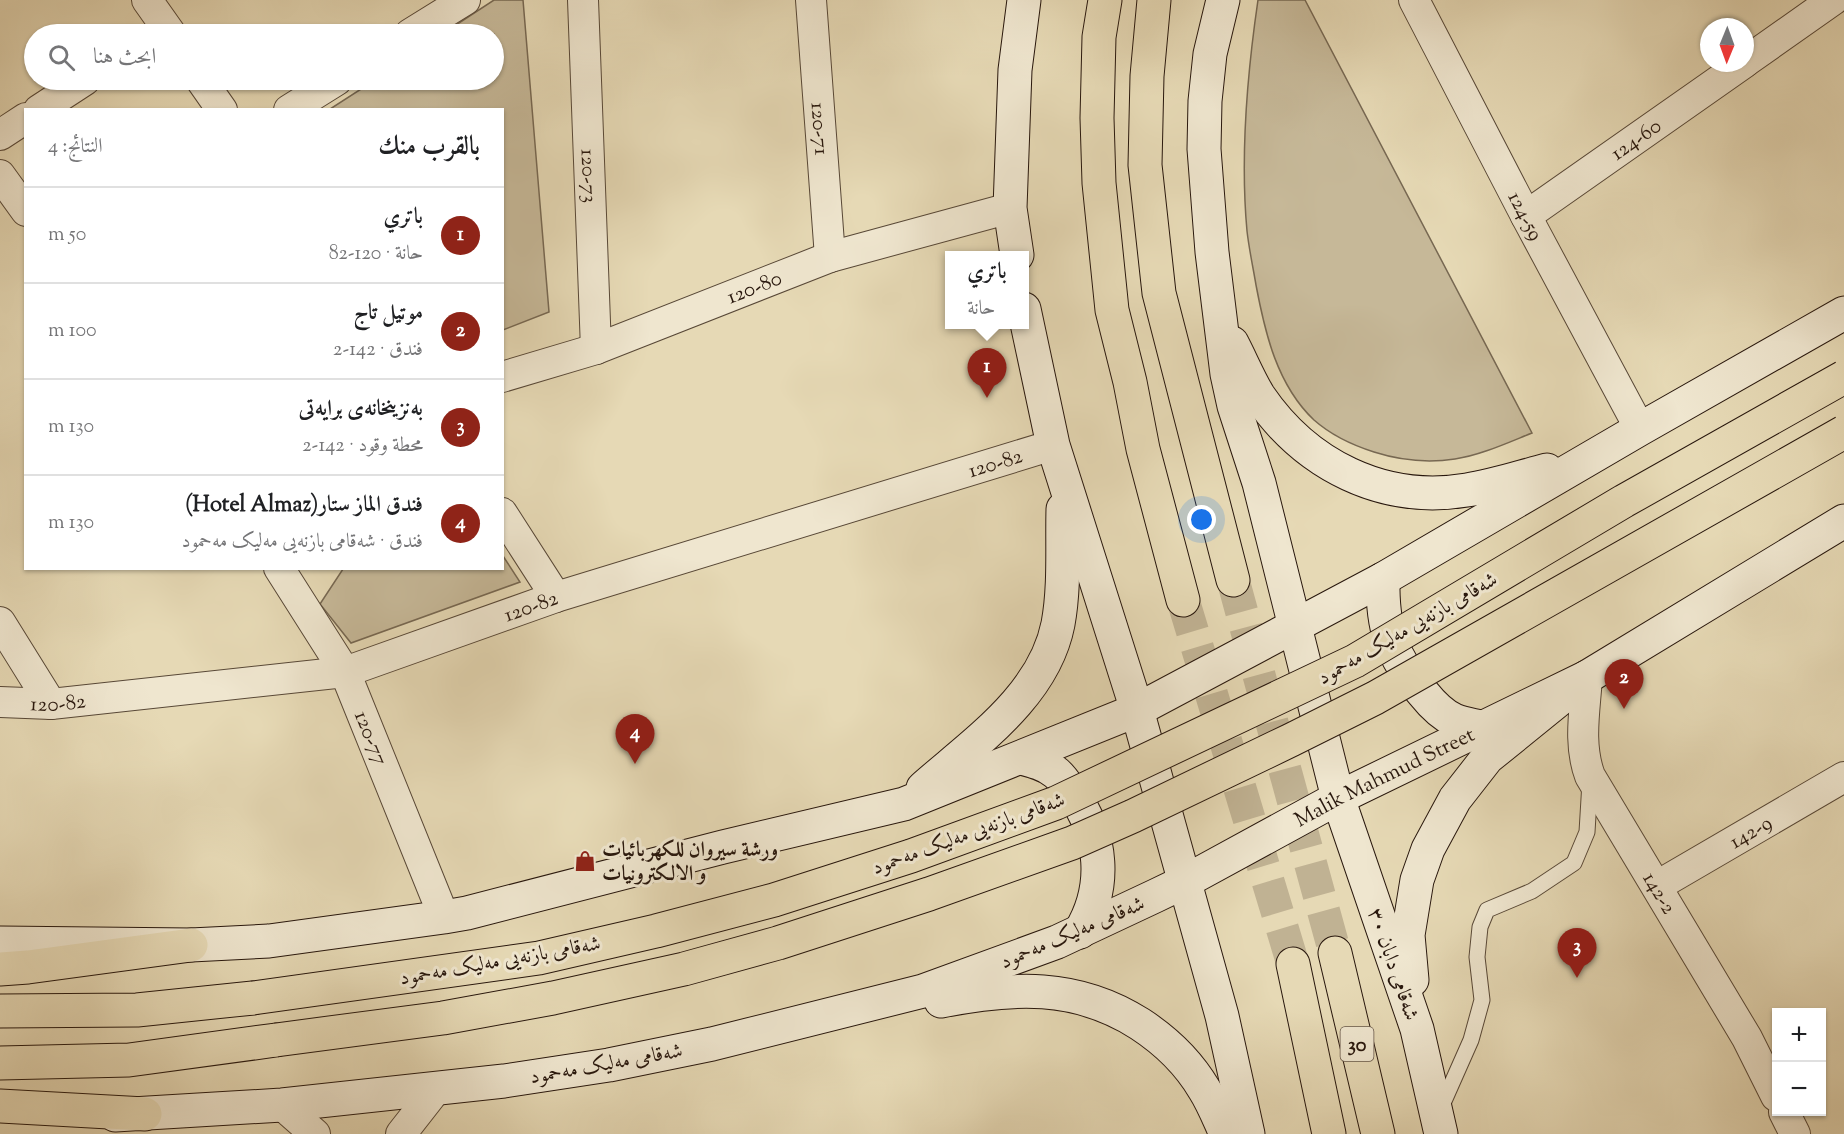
<!DOCTYPE html>
<html lang="ar">
<head>
<meta charset="utf-8">
<style>
	body { margin:0; font-family:"Sorts Mill Goudy",Amiri,serif; background:#f2f2f2; color:#202124; direction:rtl }
	.controls { position:absolute; right:18px; bottom:18px; display:grid; overflow:hidden; border-radius:0px; box-shadow:0 2px 4px #0004 }
	.controls button { width:54px; height:54px; display:grid; place-items:center; padding:0; border:0; border-bottom:2px solid #e0e0e0; background:#fff; color:#202124; font:30px sans-serif }
	.compass { position:absolute; left:1700px; top:18px; width:54px; height:54px; border-radius:50%; background:#fff; box-shadow:0 2px 4px #0004; rotate:181deg }
	.you { position:absolute; left:1202px; top:520px; width:21px; height:21px; margin:-15px; border:4px solid #fff; border-radius:50%; background:#1a73e8; box-shadow:0 0 0 9px #1a73e833 }
	.badge { display:grid; place-items:center; width:39px; height:39px; border-radius:50%; background:#8f2418; color:#fff; font-size:20px; font-weight:700 }
	.pin { position:absolute; translate:-50% -50px; filter:drop-shadow(0 2px 3px #0008) }
	.pin::after { content:''; position:absolute; top:32px; width:21px; height:18px; background:inherit; clip-path:polygon(0 0,100% 0,50% 100%) }
	.popup { position:absolute; left:945px; top:251px; width:84px; height:78px; box-sizing:border-box; display:grid; place-content:center; border-radius:0px; background:#fff; filter:drop-shadow(0 2px 4px #0005); font-size:20px; white-space:nowrap; color:#757577 }
	.popup b { font-size:22px; color:#202124 }
	.popup::after { content:''; position:absolute; left:50%; top:100%; margin-left:-12px; border:12px solid transparent; border-top-color:#fff }
	.list { margin:0; padding:0; list-style:none }
	h2 { display:flex; justify-content:space-between; align-items:center; height:78px; margin:0; padding:0 24px; font-size:26px }
	h2 small { font-size:20px; font-weight:400; color:#757577 }
	.list li { display:grid; grid-template-columns:39px 1fr auto; gap:18px; align-items:center; box-sizing:border-box; height:96px; padding:0 24px; border-top:2px solid #e0e0e0 }
	.list b { display:block; font-size:22px; white-space:nowrap }
	.list p { margin:0; font-size:20px; white-space:nowrap; color:#757577 }
	.list em { font-size:20px; font-style:normal; color:#757577 }
	.icon { flex:none; width:33px; height:33px; fill:none; stroke:currentColor; stroke-width:2; stroke-linecap:round; stroke-linejoin:round }
	.map { position:relative; flex:none; width:1844px; height:1134px; overflow:hidden; direction:ltr }
	.search { position:absolute; background:#fff; box-shadow:0 2px 4px #0004; left:24px; top:24px; width:480px; height:66px; display:flex; align-items:center; gap:15px; box-sizing:border-box; padding:0 21px; border-radius:33px; color:#757577; font-size:22px }
	.panel { position:absolute; background:#fff; box-shadow:0 2px 4px #0004; left:24px; top:108px; width:480px; height:462px; border-radius:0px; direction:rtl }
	.map>svg:first-child { display:block }
	.green { fill:#c6b898; stroke:#776852; stroke-width:1.5 }
	.lines { fill:none; stroke-linecap:round; stroke-linejoin:round }
	.primary-tunnel { stroke:#c0b293; stroke-width:33; stroke-dasharray:33 16; stroke-linecap:butt }
	.service-casing { stroke:#584837; stroke-width:17 }
	.minor-casing { stroke:#584837; stroke-width:32 }
	.secondary-casing { stroke:#28170d; stroke-width:35 }
	.primary-casing { stroke:#28170d; stroke-width:35 }
	.trunk-casing { stroke:#28170d; stroke-width:35 }
	.service { stroke:#efe6cf; stroke-width:15 }
	.minor { stroke:#efe6cf; stroke-width:30 }
	.secondary { stroke:#efe6cf; stroke-width:33 }
	.primary { stroke:#e6d9b5; stroke-width:33 }
	.trunk { stroke:#e6d9b5; stroke-width:33 }
	.trunk-bridge-casing { stroke:#28170d; stroke-width:35; stroke-linecap:butt }
	.trunk-bridge { stroke:#e6d9b5; stroke-width:33 }
	.labels { text-anchor:middle; stroke-width:6; stroke-linejoin:round; paint-order:stroke }
	.shield { fill:#efe6cf; stroke:#645547; stroke-width:1.5 }
	.shield-label { font-size:20px; font-weight:bold; fill:#28170d }
	.street-label { font-size:21px; fill:#28170d; stroke:#efe6cf }
	.poi-label { font-size:21px; font-weight:bold; fill:#28170d; stroke:#efe6cf; text-anchor:start }
</style>
</head>
<body>
<div class="map">
<svg width="1844" height="1134" viewBox="0 0 1844 1134">
	<rect width="100%" height="100%" fill="#e6d9b5"/>
	<filter id="stains"><feTurbulence type="fractalNoise" baseFrequency=".00333" numOctaves="4"/><feColorMatrix values="0 0 0 0 .2 0 0 0 0 .09 0 0 0 0 .02 0 0 0 .5 -.17"/></filter>
	<radialGradient id="worn" r=".72"><stop offset=".6" stop-color="#630" stop-opacity="0"/><stop offset="1" stop-color="#630" stop-opacity=".3"/></radialGradient>
	<path class="green" d="M494 0H523L549 312 503 330 502 110 330 109 375 80H494V34H442Z
		M1258 0H1305L1532 433C1507 443 1481 455 1455 459 1428 463 1399 460 1374 452 1352 445 1331 435 1314 420 1277 385 1265 333 1256 285 1253 267 1249 249 1247 231 1240 155 1247 75 1258 0Z
		M503 556 520 582 351 643 320 604 343 569 502 568Z"/>
	<g class="lines">
		<path class="primary-tunnel" d="M1233 580 1335 953
			M1183 600 1293 964"/>
		<defs>
			<path id="service" d="M1440 1110 1471 1040 1482 1000 1477 957 1480 927 1487 910 1532 891 1574 863 1587 832 1590 782"/>
			<g id="minor">
				<path d="M147 0 171 34"/>
				<path id="s1" d="M583 0 596 349"/>
				<path id="s2" d="M811 0 830 257"/>
				<path id="s3" d="M1414 0 1526 216 1640 429"/>
				<path d="M410 34 465 0"/>
				<path d="M1745 62 1833 0"/>
				<path d="M201 80 222 110"/>
				<path d="M39 110 85 80"/>
				<path d="M289 110 337 80"/>
				<path d="M0 135 26 118"/>
				<path d="M0 175 26 211"/>
				<path id="s4" d="M1526 216 1744 63"/>
				<path id="s5" d="M502 377 596 349 830 257 1010 208"/>
				<path d="M502 513 556 597"/>
				<path id="s6" d="M279 568 345 672 444 917"/>
				<path d="M0 622 51 704"/>
				<path id="s7" d="M1587 677C1585 710 1578 744 1590 776L1747 1038 1776 1096"/>
				<path id="s8" d="M0 702 51 704 345 672 556 597 1053 445"/>
				<path id="s9" d="M1657 886 1844 777"/>
				<path d="M282 1105 315 1134"/>
				<path d="M1784 1112 1795 1134"/>
				<path d="M401 1134 437 1088"/>
			</g>
			<g id="secondary">
				<path d="M1223 0 1210 54 1205 101 1204 149 1212 252 1227 374 1234 406 1259 483 1338 798 1417 1029 1441 1134"/>
				<path d="M1017 255 1010 208 1015 70 1024 0"/>
				<path d="M1024 309 1053 445 1137 710 1222 1016 1248 1134"/>
				<path d="M1232 343C1241 360 1249 380 1259 396 1306 465 1383 504 1467 490 1494 486 1520 477 1547 470"/>
				<path d="M1383 579C1382 628 1391 656 1423 693 1431 703 1443 715 1454 720 1463 724 1473 725 1481 727"/>
				<path d="M1021 758C1033 761 1045 764 1055 772 1062 777 1067 786 1072 793 1103 836 1107 887 1080 932"/>
				<path d="M923 788C974 743 1044 696 1058 624 1065 586 1062 546 1063 509"/>
				<path d="M0 943 191 945 269 941 444 917 467 913 723 847 904 804 1137 710 1383 579 1640 429 1844 313"/>
				<path d="M1412 980 1408 935 1417 880 1428 849 1455 799 1487 758 1587 677 1844 521"/>
				<path d="M941 1001C1012 987 1076 983 1140 1024 1166 1041 1188 1062 1204 1089 1213 1103 1219 1119 1226 1134"/>
				<path id="s10" d="M115 1115 282 1105 504 1081 609 1065 712 1044 923 991 1057 942 1155 896 1184 882 1338 798 1587 677"/>
			</g>
			<path id="primary" d="M1105 0 1099 37 1097 118 1099 183 1112 310 1130 382 1143 449 1183 600
				M1154 0 1147 76 1145 165 1159 293 1233 580
				M1335 953 1378 1134
				M1293 964 1329 1134"/>
			<path id="trunk" d="M0 969 28 967 191 945
				M0 1011 137 1010 253 998
				M0 1063 129 1060 276 1040
				M0 1106 145 1114"/>
		</defs>
		<use href="#service" class="service-casing"/>
		<use href="#minor" class="minor-casing"/>
		<use href="#secondary" class="secondary-casing"/>
		<use href="#primary" class="primary-casing"/>
		<use href="#trunk" class="trunk-casing"/>
		<use href="#service" class="service"/>
		<use href="#minor" class="minor"/>
		<use href="#secondary" class="secondary"/>
		<use href="#primary" class="primary"/>
		<use href="#trunk" class="trunk"/>
		<defs>
			<path id="trunk-bridge" d="M253 998 539 958 656 931 774 900 911 856 1056 803 1355 661 1624 501 1844 377
				M276 1040 443 1018 553 998 684 969 778 943 929 894 1072 843 1133 816 1291 740 1375 698 1844 432"/>
		</defs>
		<use href="#trunk-bridge" class="trunk-bridge-casing"/>
		<use href="#trunk-bridge" class="trunk-bridge"/>
	</g>
	<defs>
		<symbol id="shop-bare" viewBox="-9 -9 18 18"><path d="M-5-2.5h2.3a2.7 3.5 0 0 1 5.4 0H5L5.5 6h-11ZM-1.5-2.5h3a1.5 2.3 0 0 0-3 0Z" fill="#8f2418" stroke="#efe6cf" stroke-width="2.5" paint-order="stroke"/></symbol>
	</defs>
	<g fill-rule="evenodd">
		<use href="#shop-bare" x="570" y="846" width="30" height="30"/>
	</g>
	<g class="labels">
		<rect class="shield" x="1340.5" y="1027" width="33" height="34" rx="4.5"/>
		<g class="shield-label">
			<text x="1357" y="1051">30</text>
		</g>
		<g class="street-label">
			<text dy="7" stroke="none"><textPath href="#s2" startOffset="129">120-71</textPath></text>
			<text dy="7" stroke="none"><textPath href="#s4" startOffset="134">124-60</textPath></text>
			<text dy="7" stroke="none"><textPath href="#s1" startOffset="176">120-73</textPath></text>
			<text dy="7" stroke="none"><textPath href="#s3" startOffset="243">124-59</textPath></text>
			<text dy="7" stroke="none"><textPath href="#s5" startOffset="268">120-80</textPath></text>
			<text dy="7" stroke="none"><textPath href="#s8" startOffset="1030">120-82</textPath></text>
			<text dy="7" stroke="none"><textPath href="#s8" startOffset="544">120-82</textPath></text>
			<text transform="translate(1407 628) rotate(-30)" y="7">شەقامی بازنەیی مەلیک مەحمود</text>
			<text dy="7" stroke="none"><textPath href="#s8" startOffset="58">120-82</textPath></text>
			<text dy="7" stroke="none"><textPath href="#s6" startOffset="194">120-77</textPath></text>
			<text dy="7" stroke="none"><textPath href="#s10" startOffset="1329">Malik Mahmud Street</textPath></text>
			<text dy="7" stroke="none"><textPath href="#s9" startOffset="108">142-9</textPath></text>
			<text transform="translate(968 833) rotate(-20)" y="7">شەقامی بازنەیی مەلیک مەحمود</text>
			<text dy="7" stroke="none"><textPath href="#s7" startOffset="236">142-2</textPath></text>
			<text transform="translate(1072 932) rotate(-23)" y="7">شەقامی مەلیک مەحمود</text>
			<text transform="translate(500 960) rotate(-10)" y="7">شەقامی بازنەیی مەلیک مەحمود</text>
			<text transform="translate(1394 964) rotate(71)" y="7">شەقامی دابان ٣٠</text>
			<text transform="translate(606 1063) rotate(-10)" y="7">شەقامی مەلیک مەحمود</text>
		</g>
		<g class="poi-label">
			<text x="602" y="856">ورشة سيروان للكهربائيات<tspan x="602" dy="24">و الالكترونيات</tspan></text>
		</g>
	</g>
	<rect width="100%" height="100%" filter="url(#stains)"/>
	<rect width="100%" height="100%" fill="url(#worn)"/>
</svg>
<div class="controls">
<button>+</button>
<button>−</button>
</div>
<svg class="compass" viewBox="-18 -18 36 36"><path d="M0-13l5 13h-10z" fill="#e53935"/><path d="M0 13l5-13h-10z" fill="#757577"/></svg>
<div class="you"></div>
<div class="pin badge" style="left:987px;top:398px">1</div>
<div class="popup"><b>باتري</b>حانة</div>
<div class="pin badge" style="left:1624px;top:709px">2</div>
<div class="pin badge" style="left:1577px;top:978px">3</div>
<div class="pin badge" style="left:635px;top:764px">4</div>
<div class="search"><svg class="icon" aria-label="search" viewBox="0 0 24 24"><circle cx="10" cy="10" r="6"/><path d="M15 15l6 6"/></svg>ابحث هنا</div>
<section class="panel">
<h2>بالقرب منك<small>النتائج: 4</small></h2>
<ul class="list">
<li><span class="badge">1</span><div><b>باتري</b><p>حانة · 120-82</p></div><em>50 m</em></li>
<li><span class="badge">2</span><div><b>موتيل تاج</b><p>فندق · 142-2</p></div><em>100 m</em></li>
<li><span class="badge">3</span><div><b>بەنزینخانەی برایەتی</b><p>محطة وقود · 142-2</p></div><em>130 m</em></li>
<li><span class="badge">4</span><div><b>فندق الماز ستار(Hotel Almaz)</b><p>فندق · شەقامی بازنەیی مەلیک مەحمود</p></div><em>130 m</em></li>
</ul>
</section>
</div>
</body>
</html>
